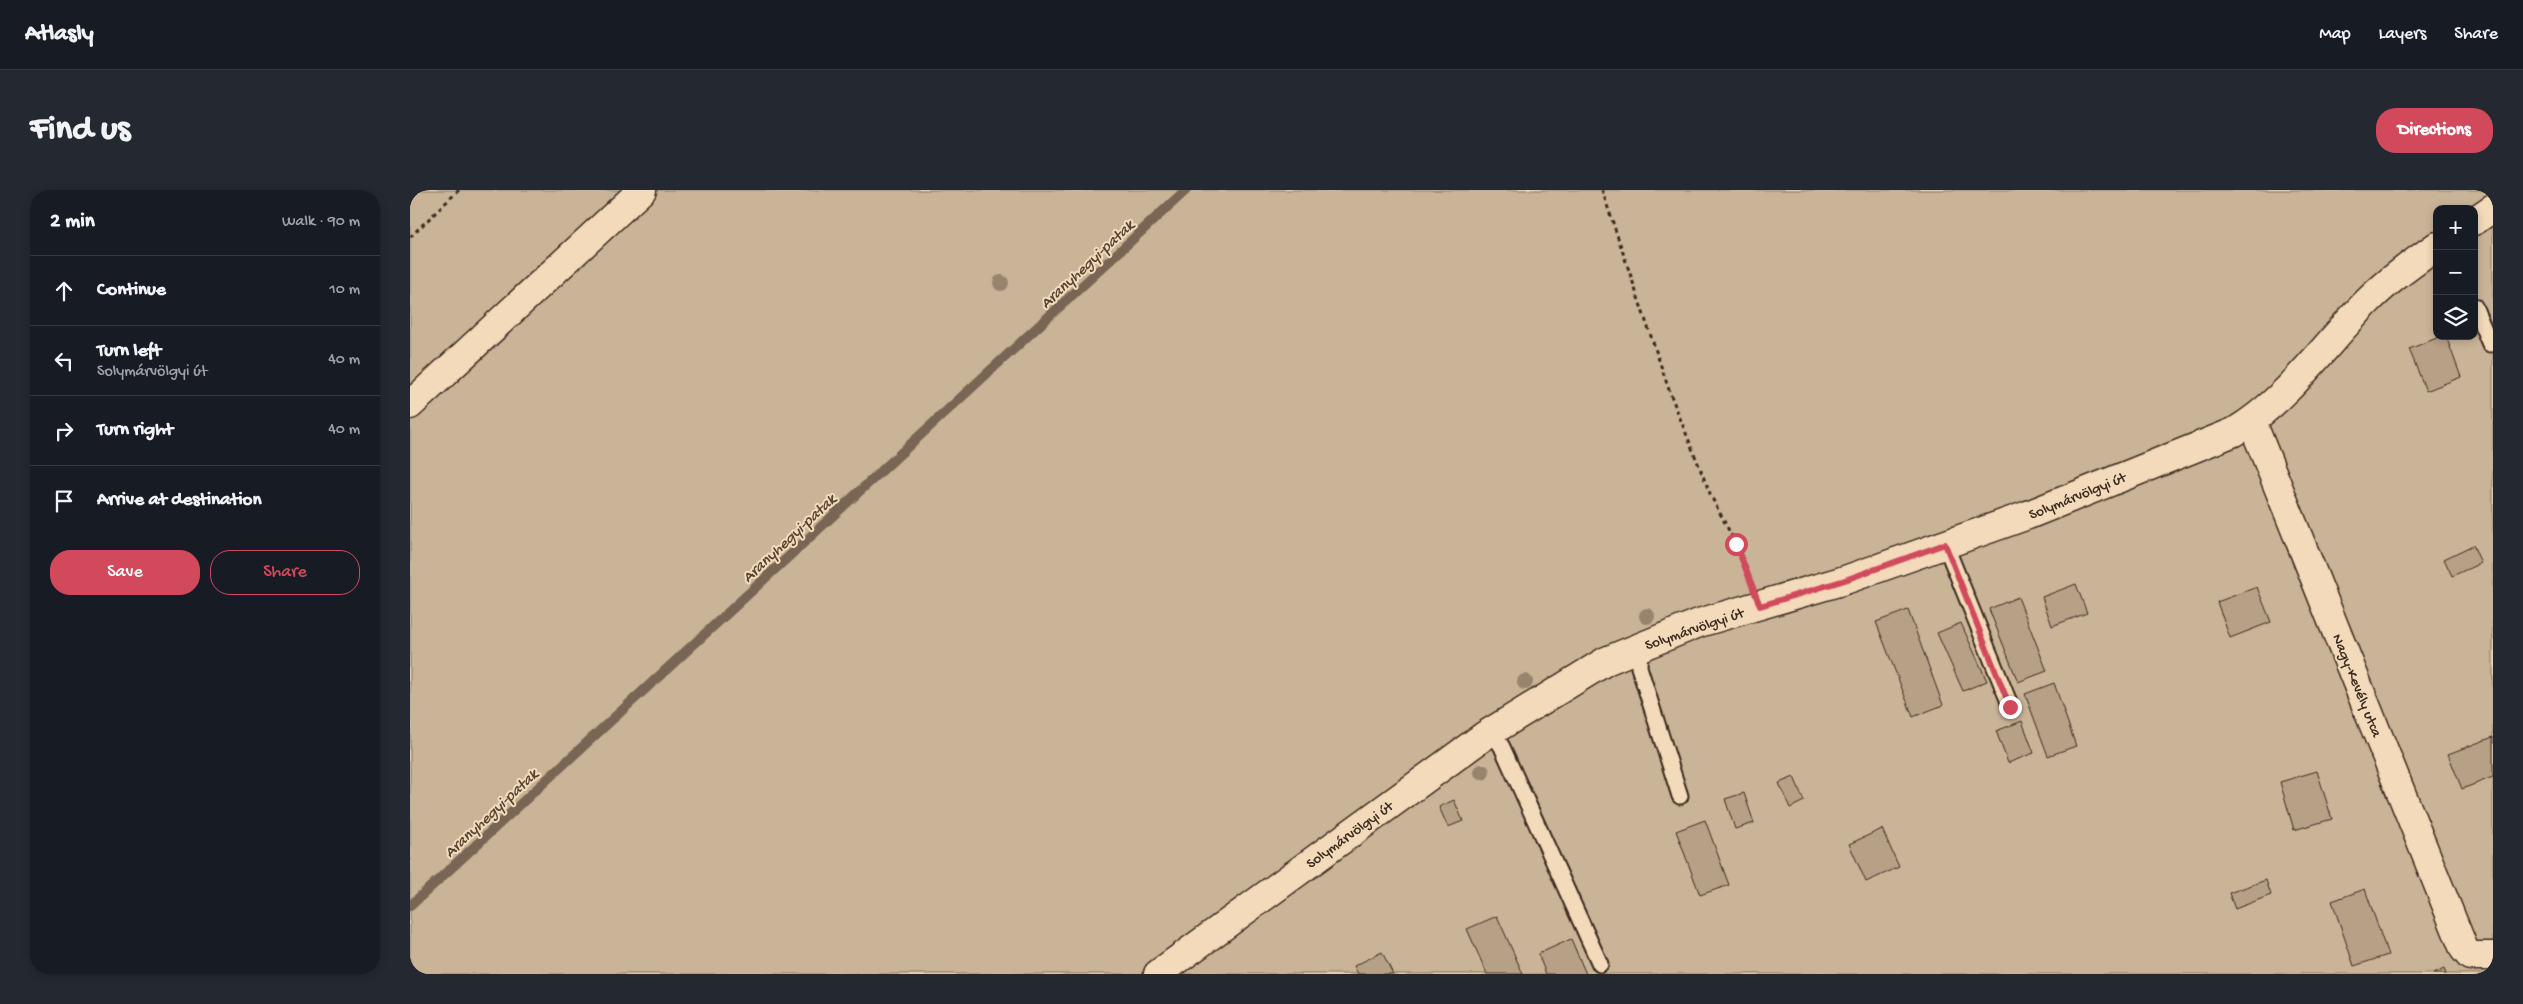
<!DOCTYPE html>
<html lang="en">
<head>
<meta charset="utf-8">
<style>
	body { margin:0; font-family:"Gochi Hand",sans-serif; background:#242831; color:#f1f3f6 }
	.controls { position:absolute; right:15px; top:15px; display:grid; overflow:hidden; border-radius:10px; box-shadow:0 2px 8px #0003 }
	.controls button { width:45px; height:45px; display:grid; place-items:center; padding:0; border:0; border-bottom:1px solid #363941; background:#171b24; color:#f1f3f6; font:25px sans-serif }
	.stop { position:absolute; width:15px; height:15px; margin:-11px; border:4px solid #d1495b; border-radius:50%; background:#fff }
	.stop.end { background:#d1495b; border-color:#fff; box-shadow:0 1px 5px #0008 }
	.list { margin:0; padding:0; list-style:none }
	h2 { display:flex; justify-content:space-between; align-items:center; height:65px; margin:0; padding:0 20px; font-size:21px }
	h2 small { font-size:16px; font-weight:400; color:#9ea1a6 }
	.list li { display:grid; grid-template-columns:32px 1fr auto; gap:15px; align-items:center; box-sizing:border-box; height:70px; padding:0 20px; border-top:1px solid #363941 }
	.list b { display:block; font-size:19px; white-space:nowrap }
	.list p { margin:0; font-size:16px; white-space:nowrap; color:#9ea1a6 }
	.list em { font-size:16px; font-style:normal; color:#9ea1a6 }
	.actions { display:flex; gap:10px; padding:15px 20px }
	.actions a { flex:1; padding:11px 0; border:1px solid #d1495b; border-radius:20px; text-align:center; font-size:18px; color:#d1495b }
	.actions .main { background:#d1495b; color:#fff }
	.icon { flex:none; width:28px; height:28px; fill:none; stroke:currentColor; stroke-width:2; stroke-linecap:round; stroke-linejoin:round }
	.map { position:relative; flex:none; width:2083px; height:784px; overflow:hidden; border-radius:20px }
	header { display:flex; align-items:center; gap:30px; box-sizing:border-box; height:70px; padding:0 25px; background:#171b24; border-bottom:1px solid #363941 }
	header strong { font-size:24px }
	nav { display:flex; gap:28px; margin-inline-start:auto; font-size:18px }
	.intro { display:flex; align-items:center; justify-content:space-between; box-sizing:border-box; height:120px; padding:0 30px }
	h1 { margin:0; font-size:35px }
	.button { padding:12px 22px; border-radius:20px; background:#d1495b; color:#fff; font-size:18px; font-weight:700 }
	main { display:flex; gap:30px; padding:0 30px }
	aside { flex:1; background:#171b24; border-radius:20px; box-shadow:0 2px 8px #0003 }
	.map>svg:first-child { display:block }
	.green { fill:#cab498; stroke:#826f5b; fill-rule:evenodd }
	.lines { fill:none; stroke-linecap:round; stroke-linejoin:round }
	.stream { stroke:#796553; stroke-width:10 }
	.building { fill:#b6a187; stroke:#3b2a1e }
	.service-casing { stroke:#3b2a1e; stroke-width:19 }
	.minor-casing { stroke:#3b2a1e; stroke-width:31 }
	.primary-casing { stroke:#3b2a1e; stroke-width:31 }
	.path { stroke:#3b2a1e; stroke-width:3; stroke-dasharray:4 4; stroke-linecap:butt }
	.service { stroke:#f2daba; stroke-width:15 }
	.minor { stroke:#f2daba; stroke-width:28 }
	.primary { stroke:#f2daba; stroke-width:28 }
	.tree { fill:#98846d }
	.route { stroke:#d1495b; stroke-width:6 }
	.labels { text-anchor:middle; stroke-width:4; stroke-linejoin:round; paint-order:stroke }
	.street-label { font-size:15px; fill:#3b2a1e; stroke:#f2daba }
	.water-label { font-size:16px; font-style:italic; fill:#554334; stroke:#f2daba }
</style>
</head>
<body>
<header>
<strong>Atlasly</strong>
<nav><a>Map</a><a>Layers</a><a>Share</a></nav>
</header>
<div class="intro"><h1>Find us</h1><a class="button">Directions</a></div>
<main>
<aside>
<h2>2 min<small>Walk · 90 m</small></h2>
<ul class="list">
<li><svg class="icon" aria-label="ahead" viewBox="0 0 24 24"><path d="M12 20V5M6 11l6-6 6 6"/></svg><div><b>Continue</b></div><em>10 m</em></li>
<li><svg class="icon" aria-label="left" viewBox="0 0 24 24"><path d="M17 20v-9H6M10 6l-5 5 5 5"/></svg><div><b>Turn left</b><p>Solymárvölgyi út</p></div><em>40 m</em></li>
<li><svg class="icon" aria-label="right" viewBox="0 0 24 24"><path d="M7 20v-9h11M14 6l5 5-5 5"/></svg><div><b>Turn right</b></div><em>40 m</em></li>
<li><svg class="icon" aria-label="arrive" viewBox="0 0 24 24"><path d="M6 21V4h12l-3 4 3 4H6"/></svg><div><b>Arrive at destination</b></div></li>
</ul>
<div class="actions"><a class="main">Save</a><a>Share</a></div>
</aside>
<div class="map">
<svg width="2083" height="784" viewBox="0 0 2083 784">
	<rect width="100%" height="100%" fill="#e7d0b1"/>
	<filter id="ink" filterUnits="userSpaceOnUse"><feTurbulence type="fractalNoise" baseFrequency=".02" numOctaves="2"/><feDisplacementMap in="SourceGraphic" scale="10" xChannelSelector="R" yChannelSelector="G"/><feConvolveMatrix kernelMatrix="1 2 1 2 8 2 1 2 1" color-interpolation-filters="sRGB"/></filter>
	<g filter="url(#ink)">
		<path class="green" d="M0 0H2083V784H0ZM2027 19H2064V146H2027Z"/>
		<g class="lines">
			<path class="stream" d="M0 716 776 0"/>
		</g>
		<path class="building" d="M2032 146H2036L2051 187 2016 201 1999 159Z
			M2063 355 2071 373 2042 386 2034 369Z
			M1666 394 1677 423 1642 436 1632 407Z
			M1847 397 1861 432 1820 448 1807 412Z
			M1608 407 1637 481 1608 492 1579 419Z
			M1498 420 1533 515 1503 527 1466 432Z
			M1551 433 1577 491 1553 501 1527 443Z
			M1644 493 1666 556 1638 566 1615 504Z
			M1612 531 1624 563 1598 573 1586 541Z
			M2083 547V587L2052 599 2038 564Z
			M1907 581 1922 629 1884 640 1870 592Z
			M1384 587 1394 611 1380 618 1369 593Z
			M1334 603 1344 633 1325 639 1315 609Z
			M1044 610 1053 631 1038 637 1029 617Z
			M1295 630 1319 695 1290 705 1266 641Z
			M1472 639 1489 677 1456 692 1439 654Z
			M1856 690 1861 705 1825 719 1819 703Z
			M1955 699 1978 765 1944 776 1922 711Z
			M1087 726 1113 784H1077L1057 739Z
			M1161 749 1176 784H1136L1128 764Z
			M972 762 983 784H948L944 776Z
			M2034 779 2036 784H2023Z"/>
		<g class="lines">
			<defs>
				<path id="service" d="M2064 116 2080 154
					M1535 354 1601 517
					M1230 457 1229 477 1270 606
					M1082 541 1092 557 1190 774"/>
				<path id="minor" d="M2064 31 2083 18
					M1842 232 2054 759 2060 766H2083
					M748 784 1074 546 1196 471 1289 433 1435 390 1618 325 1824 242C1878 210 1914 155 1958 111 1979 90 2003 73 2027 56"/>
				<path id="primary" d="M0 215 232 0"/>
			</defs>
			<use href="#service" class="service-casing"/>
			<use href="#minor" class="minor-casing"/>
			<use href="#primary" class="primary-casing"/>
			<path class="path" d="M1192 0 1260 203 1301 306 1326 354 1339 387
				M0 47 49 0"/>
			<use href="#service" class="service"/>
			<use href="#minor" class="minor"/>
			<use href="#primary" class="primary"/>
		</g>
		<g class="tree">
			<circle cx="591" cy="93" r="8"/>
			<circle cx="1237" cy="426" r="8"/>
			<circle cx="1115" cy="492" r="8"/>
			<circle cx="1072" cy="582" r="8"/>
		</g>
	</g>
	<g class="lines" filter="url(#ink)">
		<path class="route" d="M1326 354 1350 416 1435 390 1535 354 1600 517"/>
	</g>
	<g class="labels">
		<g class="street-label">
			<text transform="translate(1667 305) rotate(-22)" y="5">Solymárvölgyi út</text>
			<text transform="translate(1284 438) rotate(-19)" y="5">Solymárvölgyi út</text>
			<text transform="translate(1948 495) rotate(68)" y="5">Nagy-Kevély utca</text>
			<text transform="translate(939 644) rotate(-36)" y="5">Solymárvölgyi út</text>
		</g>
		<g class="water-label">
			<text transform="translate(676 73) rotate(-43)" y="6">Aranyhegyi-patak</text>
			<text transform="translate(378 347) rotate(-43)" y="6">Aranyhegyi-patak</text>
			<text transform="translate(80 622) rotate(-43)" y="6">Aranyhegyi-patak</text>
		</g>
	</g>
</svg>
<div class="controls">
<button>+</button>
<button>−</button>
<button><svg class="icon" aria-label="layers" viewBox="0 0 24 24"><path d="M12 4l9 5-9 5-9-5zM3 14l9 5 9-5"/></svg></button>
</div>
<div class="stop" style="left:1326px;top:354px"></div>
<div class="stop end" style="left:1600px;top:517px"></div>
</div>
</main>
</body>
</html>
